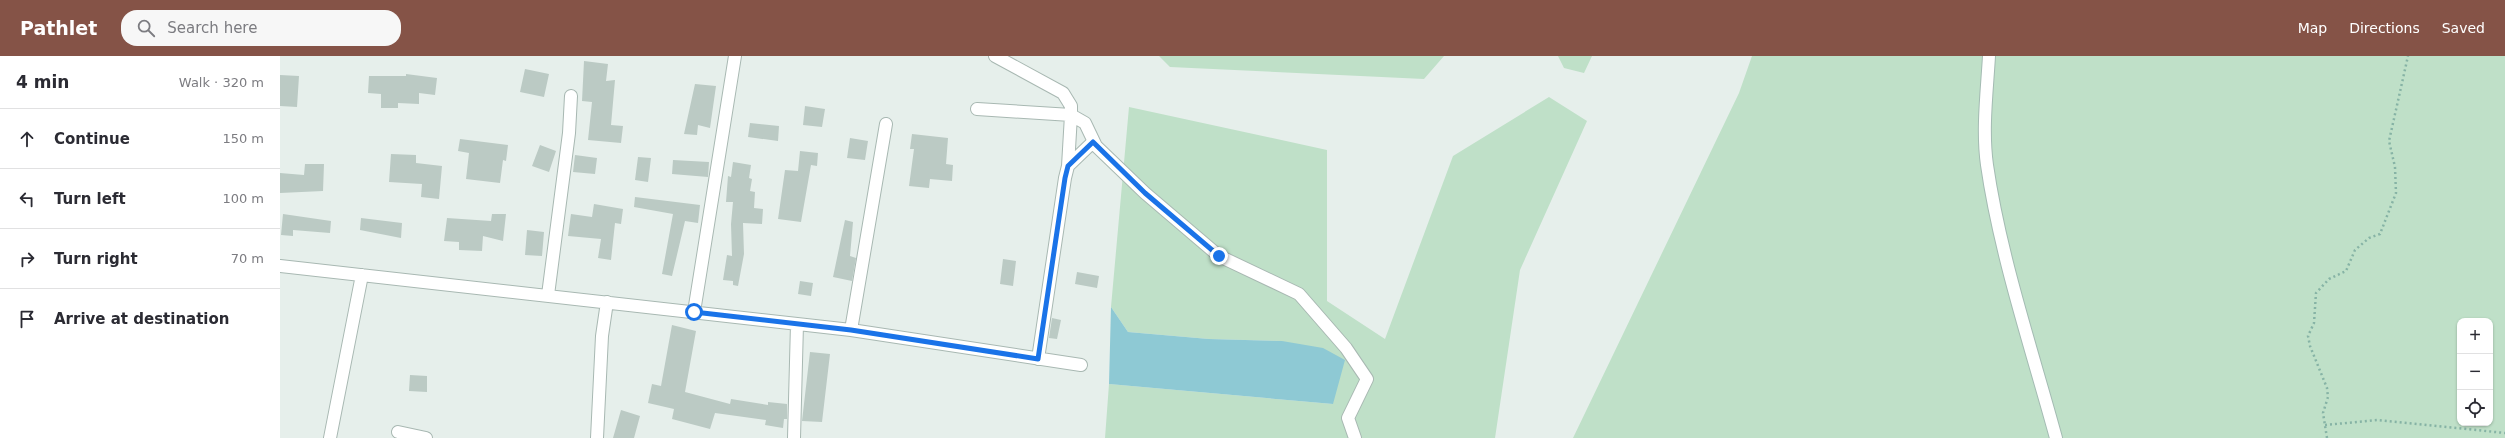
<!DOCTYPE html>
<html lang="en">
<head>
<meta charset="utf-8">
<style>
	body { margin:0; font-family:"DejaVu Sans",sans-serif; background:#f7f7f7; color:#2b2b33 }
	.controls { position:absolute; right:12px; bottom:12px; display:grid; overflow:hidden; border-radius:8px; box-shadow:0 1px 3px #0004 }
	.controls button { width:36px; height:36px; display:grid; place-items:center; padding:0; border:0; border-bottom:1px solid #e1e1e2; background:#fff; color:#2b2b33; font:20px sans-serif }
	.stop { position:absolute; width:12px; height:12px; margin:-9px; border:3px solid #1a73e8; border-radius:50%; background:#fff }
	.stop.end { background:#1a73e8; border-color:#fff; box-shadow:0 1px 4px #0008 }
	.list { margin:0; padding:0; list-style:none }
	h2 { display:flex; justify-content:space-between; align-items:center; height:52px; margin:0; padding:0 16px; font-size:17px }
	h2 small { font-size:13px; font-weight:400; color:#7c7c81 }
	.list li { display:grid; grid-template-columns:26px 1fr auto; gap:12px; align-items:center; box-sizing:border-box; height:60px; padding:0 16px; border-top:1px solid #e1e1e2 }
	.list b { display:block; font-size:15px; white-space:nowrap }
	.list em { font-size:13px; font-style:normal; color:#7c7c81 }
	.icon { flex:none; width:22px; height:22px; fill:none; stroke:currentColor; stroke-width:2; stroke-linecap:round; stroke-linejoin:round }
	.map { position:relative; flex:none; width:2225px; height:382px; overflow:hidden }
	header { display:flex; align-items:center; gap:24px; box-sizing:border-box; height:56px; padding:0 20px; background:#855347; color:#fff }
	header strong { font-size:19px }
	nav { display:flex; gap:22px; margin-inline-start:auto; font-size:14px }
	.search { width:280px; height:36px; background:#f7f7f7; display:flex; align-items:center; gap:10px; box-sizing:border-box; padding:0 14px; border-radius:16px; color:#7c7c81; font-size:15px }
	main { display:flex }
	aside { flex:1; background:#fff }
	.map>svg:first-child { display:block }
	.green { fill:#bfe0c8; fill-rule:evenodd }
	.water { fill:#8ec9d4 }
	.building { fill:#bbcac4 }
	.lines { fill:none; stroke-linecap:round; stroke-linejoin:round }
	.street-casing { stroke:#a8b8b2; stroke-width:14 }
	.secondary-casing { stroke:#a4bbb3; stroke-width:14 }
	.path { stroke:#86b3a5; stroke-width:2.5; stroke-dasharray:2 3; stroke-linecap:butt }
	.street { stroke:#fff; stroke-width:12 }
	.secondary { stroke:#fff; stroke-width:12 }
	.route { stroke:#1a73e8; stroke-width:5 }
</style>
</head>
<body>
<header>
<strong>Pathlet</strong>
<div class="search"><svg class="icon" aria-label="search" viewBox="0 0 24 24"><circle cx="10" cy="10" r="6"/><path d="M15 15l6 6"/></svg>Search here</div>
<nav><a>Map</a><a>Directions</a><a>Saved</a></nav>
</header>
<main>
<aside>
<h2>4 min<small>Walk · 320 m</small></h2>
<ul class="list">
<li><svg class="icon" aria-label="ahead" viewBox="0 0 24 24"><path d="M12 20V5M6 11l6-6 6 6"/></svg><div><b>Continue</b></div><em>150 m</em></li>
<li><svg class="icon" aria-label="left" viewBox="0 0 24 24"><path d="M17 20v-9H6M10 6l-5 5 5 5"/></svg><div><b>Turn left</b></div><em>100 m</em></li>
<li><svg class="icon" aria-label="right" viewBox="0 0 24 24"><path d="M7 20v-9h11M14 6l5 5-5 5"/></svg><div><b>Turn right</b></div><em>70 m</em></li>
<li><svg class="icon" aria-label="arrive" viewBox="0 0 24 24"><path d="M6 21V4h12l-3 4 3 4H6"/></svg><div><b>Arrive at destination</b></div></li>
</ul>
</aside>
<div class="map">
<svg width="2225" height="382" viewBox="0 0 2225 382">
	<rect width="100%" height="100%" fill="#e6efeb"/>
	<path class="green" d="M879 0H1164L1144 23 890 11Z
		M1278 0H1312L1304 17 1284 12Z
		M1472 0H2225V382H1293L1459 37ZM2180 265H2210V367H2180Z
		M1269 41 1307 65 1240 214 1215 382H825L829 328 1053 348 1002 285 929 283 848 276 831 251 849 51 1047 94V245L1105 283 1173 100Z"/>
	<path class="water" d="M831 251 848 276 929 283 1002 285 1043 292 1065 304 1053 348 829 328Z"/>
	<path class="building" d="M304 5 328 8 326 25 335 24 331 69 343 70 341 87 308 84 312 46 302 45Z
		M245 13 269 18 264 41 240 36Z
		M126 18 157 22 155 39 139 37V48L118 47V52H101V38L88 37 89 20H126Z
		M0 19 19 20 17 51 0 50Z
		M415 28 436 30 430 72 418 69 417 79 404 78Z
		M525 50 545 53 542 71 523 69Z
		M470 67 499 70 498 85 468 81Z
		M632 78 668 82 666 108 673 109 672 125 650 123 649 132 629 130 634 93H630Z
		M570 82 588 85 585 104 567 102Z
		M180 83 228 89 226 105 223 104 220 127 186 123 189 97 178 95Z
		M260 89 276 95 269 116 252 110Z
		M520 95 538 97 537 110 531 109 521 166 498 163 505 114 518 115Z
		M111 98 136 99V107L162 110 159 143 141 141 142 128 109 126Z
		M295 99 317 102 315 118 293 116Z
		M358 101 371 102 368 126 355 124Z
		M393 104 429 106 428 121 392 118Z
		M453 106 471 109 469 122 472 123 470 135 475 136 474 152 483 153 482 168 463 167 464 198 458 230 453 229V225L443 224 447 199 452 200 451 168 453 146H446L448 120 451 121Z
		M25 108H44L43 135 0 137V117L24 119Z
		M355 141 420 149 418 167 405 165 392 220 382 218 393 158 354 151Z
		M314 148 343 153 341 168 335 167 331 204 318 202 321 183 288 180 291 158 312 161Z
		M3 158 51 165 50 177 13 174V180L1 179Z
		M212 158H226L223 185 203 180 202 195 179 194V186L164 185 167 162 211 165Z
		M81 162 122 167 121 182 80 174Z
		M565 164 573 166 570 200 576 202 572 225 553 221Z
		M247 174 264 176 262 200 245 199Z
		M723 203 736 205 733 230 720 228Z
		M797 216 819 220 817 232 795 228Z
		M520 225 533 227 531 240 518 238Z
		M772 262 781 264 777 283 769 282Z
		M392 269 416 275 405 336 450 348 451 343 488 349V346L507 348V363H504L503 372 485 369 486 364 435 357 430 373 392 363 394 353 368 347 372 328 381 330Z
		M530 296 550 298 542 366 522 365Z
		M130 319 147 320V336L129 335Z
		M341 354 360 360 354 382H333Z"/>
	<g class="lines">
		<defs>
			<path id="street" d="M715 0 783 37 791 50V59L805 67 816 90 865 137 939 200 1019 238 1066 292 1087 323 1068 362 1075 382
				M697 53 791 59 788 110
				M0 210 571 274 801 309
				M268 239 289 77 291 40
				M414 256 455 0
				M571 274 606 68
				M758 303 785 122 788 110 813 86
				M118 376 146 382
				M50 382 82 219
				M317 382 322 280 327 246
				M514 382 517 268"/>
			<path id="secondary" d="M1709 0C1707 35 1702 74 1707 109 1720 199 1752 294 1776 382"/>
		</defs>
		<use href="#street" class="street-casing"/>
		<use href="#secondary" class="secondary-casing"/>
		<path class="path" d="M2045 369 2098 364 2225 377
			M2047 382 2043 357 2048 341 2047 332 2030 290 2028 280 2034 267 2036 237 2049 223 2066 215 2075 194 2089 182 2100 178 2116 137 2115 111 2109 85 2128 0"/>
		<use href="#street" class="street"/>
		<use href="#secondary" class="secondary"/>
	</g>
	<g class="lines">
		<path class="route" d="M414 256 571 274 758 303 785 122 788 110 813 86 865 137 939 200"/>
	</g>
</svg>
<div class="controls">
<button>+</button>
<button>−</button>
<button><svg class="icon" aria-label="locate" viewBox="0 0 24 24"><circle cx="12" cy="12" r="6"/><path d="M12 2v4M12 18v4M2 12h4M18 12h4"/></svg></button>
</div>
<div class="stop" style="left:414px;top:256px"></div>
<div class="stop end" style="left:939px;top:200px"></div>
</div>
</main>
</body>
</html>
